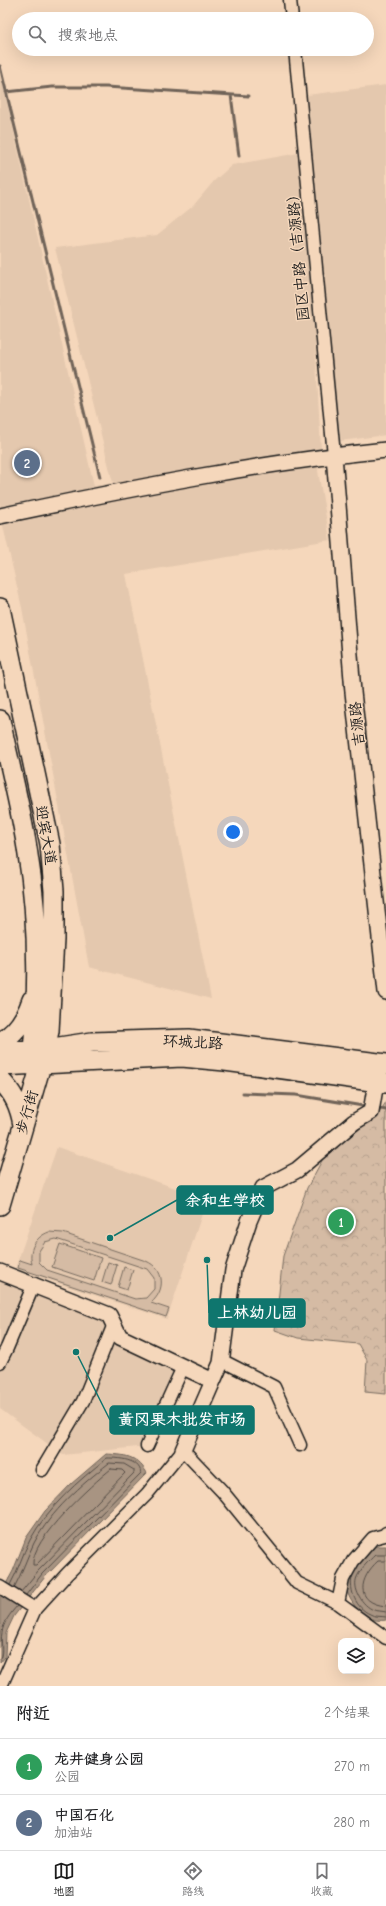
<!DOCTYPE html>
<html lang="zh">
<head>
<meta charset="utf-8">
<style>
	body { margin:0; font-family:"Comic Neue","LXGW WenKai TC",sans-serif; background:#f6f6f6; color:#202124 }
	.controls { position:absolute; right:12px; bottom:12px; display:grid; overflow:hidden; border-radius:8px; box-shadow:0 4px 16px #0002 }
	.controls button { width:36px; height:36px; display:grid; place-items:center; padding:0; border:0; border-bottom:1px solid #e0e0e0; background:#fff; color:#202124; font:20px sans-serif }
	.you { position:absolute; left:233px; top:832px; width:14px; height:14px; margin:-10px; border:3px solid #fff; border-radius:50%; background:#1a73e8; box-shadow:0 0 0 6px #1a73e833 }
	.badge { display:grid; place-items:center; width:26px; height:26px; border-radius:50%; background:#1c1c1c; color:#fff; font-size:13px; font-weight:700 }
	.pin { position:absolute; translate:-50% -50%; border:2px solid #fff; box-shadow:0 1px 4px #0006 }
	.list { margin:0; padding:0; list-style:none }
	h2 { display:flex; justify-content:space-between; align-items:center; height:52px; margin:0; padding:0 16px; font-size:17px }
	h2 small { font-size:13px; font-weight:400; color:#757577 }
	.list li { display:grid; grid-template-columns:26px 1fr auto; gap:12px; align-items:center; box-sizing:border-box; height:56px; padding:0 16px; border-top:1px solid #e0e0e0 }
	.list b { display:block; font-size:15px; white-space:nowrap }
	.list p { margin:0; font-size:13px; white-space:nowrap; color:#757577 }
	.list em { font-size:13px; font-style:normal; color:#757577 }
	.icon { flex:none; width:22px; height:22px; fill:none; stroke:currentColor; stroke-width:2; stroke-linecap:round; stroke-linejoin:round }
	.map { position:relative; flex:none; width:386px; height:1686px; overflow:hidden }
	.search { position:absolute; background:#fff; box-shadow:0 4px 16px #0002; left:12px; right:12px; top:12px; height:44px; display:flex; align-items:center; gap:10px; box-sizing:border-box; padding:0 14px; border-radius:22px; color:#757577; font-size:15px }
	.sheet { height:164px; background:#fff }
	nav { display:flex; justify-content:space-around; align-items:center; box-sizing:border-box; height:56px; border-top:1px solid #e0e0e0; background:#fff; font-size:11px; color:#757577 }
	nav a { display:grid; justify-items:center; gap:2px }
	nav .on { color:#1c1c1c }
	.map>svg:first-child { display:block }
	.built { fill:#e4c8ae }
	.grass { fill:#d5bba4; stroke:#786c60; fill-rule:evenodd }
	.park { fill:url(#park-crowns); stroke:#786c60 }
	.water { fill:#a89482; stroke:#706459 }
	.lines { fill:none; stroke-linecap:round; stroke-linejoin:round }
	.shore { stroke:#544c45; stroke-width:1 }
	.stream { stroke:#706459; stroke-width:3 }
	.minor-casing { stroke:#1c1c1c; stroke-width:15 }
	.tertiary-casing { stroke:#1c1c1c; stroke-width:18 }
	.primary-casing { stroke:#1c1c1c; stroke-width:22 }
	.minor { stroke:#f5d7bb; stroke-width:12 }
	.tertiary { stroke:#f5d7bb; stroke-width:15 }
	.primary { stroke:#f5d7bb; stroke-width:19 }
	.labels { text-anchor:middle; stroke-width:3; stroke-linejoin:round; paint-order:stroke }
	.street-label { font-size:15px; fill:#1c1c1c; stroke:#f5d7bb }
	.leader { fill:none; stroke:#0f766e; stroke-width:1.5 }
	.callout-dot { fill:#0f766e; stroke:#f5d7bb; stroke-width:1.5 }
	.callout { fill:#0f766e; stroke:#0f766e; stroke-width:1.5 }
	.callout-label { font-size:16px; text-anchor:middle; font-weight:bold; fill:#fff }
</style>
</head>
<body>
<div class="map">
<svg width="386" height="1686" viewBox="0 0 386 1686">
	<defs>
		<pattern id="park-crowns" width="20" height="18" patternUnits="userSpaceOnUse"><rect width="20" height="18" fill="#d5bba4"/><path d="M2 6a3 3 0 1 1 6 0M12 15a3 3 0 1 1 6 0" fill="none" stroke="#b6a08d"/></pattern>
	</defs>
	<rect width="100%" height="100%" fill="#f5d7bb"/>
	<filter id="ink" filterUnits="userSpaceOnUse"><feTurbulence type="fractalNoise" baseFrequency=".025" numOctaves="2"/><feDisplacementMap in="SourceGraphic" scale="8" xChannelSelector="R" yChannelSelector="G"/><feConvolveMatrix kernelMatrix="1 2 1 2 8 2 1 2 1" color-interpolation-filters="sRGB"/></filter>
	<g filter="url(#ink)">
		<path class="built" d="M0 71 94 486 113 483 55 248 157 235 193 206 214 181 232 165 304 152 307 95 386 85V435L340 441 305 161 321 450 318 471 330 540 126 574 211 999 89 967 22 608 0 513Z
			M57 1147 207 1199 167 1319 15 1269Z
			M0 1272 109 1315 120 1337 183 1367 147 1446 63 1455 0 1409Z"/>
		<path class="grass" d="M49 1232 63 1233 146 1261C165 1269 166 1290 151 1303L169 1309 166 1317 18 1268 20 1260 32 1264C28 1250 35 1237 49 1232ZM56 1239 147 1269 154 1278V1289L146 1298 135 1299 47 1270 39 1262V1251L45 1242Z
			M60 1244 101 1258 94 1281 52 1267Z
			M108 1262 117 1265 111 1285 102 1282Z
			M124 1267 133 1270 127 1290 118 1287Z"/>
		<path class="park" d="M386 1102V1394L365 1392 367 1360 358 1344 298 1338 275 1330 283 1256 307 1188 325 1155 377 1116Z"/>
		<path class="water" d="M106 1454C125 1455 136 1455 147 1473L45 1577 14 1616 6 1633 5 1657 0 1663V1595L13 1571 26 1538 45 1511 71 1484Z
			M372 1546H386V1620C381 1621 372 1620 368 1618 354 1609 340 1589 349 1573 355 1563 365 1555 372 1546Z"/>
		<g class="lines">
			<path class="shore" d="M111 1469 122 1470 125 1473 36 1565H33C30 1540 92 1484 111 1469Z
				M386 1555H375C369 1561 361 1568 357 1577 352 1588 362 1606 374 1610 377 1611 382 1611 386 1612
				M386 1561H378C359 1578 354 1603 386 1606
				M352 1577C349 1591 356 1608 370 1614 374 1617 381 1616 386 1617
				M10 1585C18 1571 22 1555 30 1540 48 1507 78 1481 107 1458 119 1458 139 1459 141 1473L42 1574 26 1595
				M14 1588C22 1573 27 1557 34 1543 51 1511 81 1485 109 1463L124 1464 134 1470V1473L38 1571 21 1592
				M0 1659C4 1651 0 1642 2 1633 3 1623 10 1614 17 1606"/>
			<path class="stream" d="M0 66 100 477
				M6 92 52 87H106L249 96
				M231 95 239 156
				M243 1093 296 1095 363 1106
				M381 1109 386 1110"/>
			<defs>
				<path id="minor" d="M290 0 292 19
					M295 49 334 455
					M221 1360 274 1387 300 1445
					M0 1362 7 1348 34 1284
					M147 1446 183 1367
					M42 1470 83 1401 114 1324
					M0 1587 35 1609
					M338 1603 386 1638
					M1 1686 35 1609 67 1574 147 1494 183 1450 222 1491 297 1583 338 1603 343 1579 353 1561 373 1538 385 1535 386 1533"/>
				<path id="tertiary" d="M334 455 353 692 386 992
					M0 516C127 489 257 463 386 450
					M0 1272 109 1315 120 1337 213 1381 221 1363 233 1270 249 1221 263 1188 297 1170 354 1122 371 1112 376 1082
					M183 1450 213 1381"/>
				<path id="primary" d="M0 608 50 844 54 891V939L49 1031 41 1065 0 1205
					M0 720C9 762 20 805 27 848 38 914 39 984 33 1051
					M0 1042C17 1033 26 1018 32 1000
					M0 1052 33 1051 92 1042 189 1039 386 1064
					M0 1066 182 1057 225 1061 386 1083
					M0 1080C14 1093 20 1107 23 1125"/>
			</defs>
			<use href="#minor" class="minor-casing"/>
			<use href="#tertiary" class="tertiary-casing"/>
			<use href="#primary" class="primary-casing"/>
			<use href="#minor" class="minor"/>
			<use href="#tertiary" class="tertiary"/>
			<use href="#primary" class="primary"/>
		</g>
	</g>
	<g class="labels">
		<g class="street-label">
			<text transform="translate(298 254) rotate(-95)" y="5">园区中路（吉源路）</text>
			<text transform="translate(357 724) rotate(-96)" y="5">吉源路</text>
			<text transform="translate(46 835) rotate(80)" y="5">迎宾大道</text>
			<text transform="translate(193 1042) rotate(3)" y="5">环城北路</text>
			<text transform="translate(27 1112) rotate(-74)" y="5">步行街</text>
		</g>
	</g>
	<path class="leader" d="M110 1238L177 1200M207 1260L209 1313M76 1352L110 1420"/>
	<g class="callout-dot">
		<circle cx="110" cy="1238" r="4"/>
		<circle cx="207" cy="1260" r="4"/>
		<circle cx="76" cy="1352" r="4"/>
	</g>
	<g class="callout">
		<rect x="177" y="1186" width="96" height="28" rx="4"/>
		<rect x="209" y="1299" width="96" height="28" rx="4"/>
		<rect x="110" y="1406" width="144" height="28" rx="4"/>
	</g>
	<g class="callout-label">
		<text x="225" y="1206">余和生学校</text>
		<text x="257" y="1318">上林幼儿园</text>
		<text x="182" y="1425">黄冈果木批发市场</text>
	</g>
</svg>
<div class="controls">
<button><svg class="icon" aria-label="layers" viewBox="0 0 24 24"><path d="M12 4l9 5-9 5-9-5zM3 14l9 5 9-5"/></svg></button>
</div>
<div class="you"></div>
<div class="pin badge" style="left:341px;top:1222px;background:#2e9e5b">1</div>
<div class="pin badge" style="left:27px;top:463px;background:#5c6f8a">2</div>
<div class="search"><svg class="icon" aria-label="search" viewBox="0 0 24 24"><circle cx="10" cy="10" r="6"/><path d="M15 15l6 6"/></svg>搜索地点</div>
</div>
<section class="sheet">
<h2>附近<small>2个结果</small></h2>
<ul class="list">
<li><span class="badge" style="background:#2e9e5b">1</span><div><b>龙井健身公园</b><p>公园</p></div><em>270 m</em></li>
<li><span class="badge" style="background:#5c6f8a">2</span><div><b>中国石化</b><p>加油站</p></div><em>280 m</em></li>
</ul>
</section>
<nav>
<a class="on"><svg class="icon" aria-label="map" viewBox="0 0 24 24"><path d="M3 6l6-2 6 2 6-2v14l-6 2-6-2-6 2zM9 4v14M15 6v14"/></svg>地图</a>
<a><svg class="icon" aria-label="directions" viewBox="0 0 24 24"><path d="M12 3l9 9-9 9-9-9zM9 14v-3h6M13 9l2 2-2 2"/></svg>路线</a>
<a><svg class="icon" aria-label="saved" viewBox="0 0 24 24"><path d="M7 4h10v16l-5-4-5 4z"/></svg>收藏</a>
</nav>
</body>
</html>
